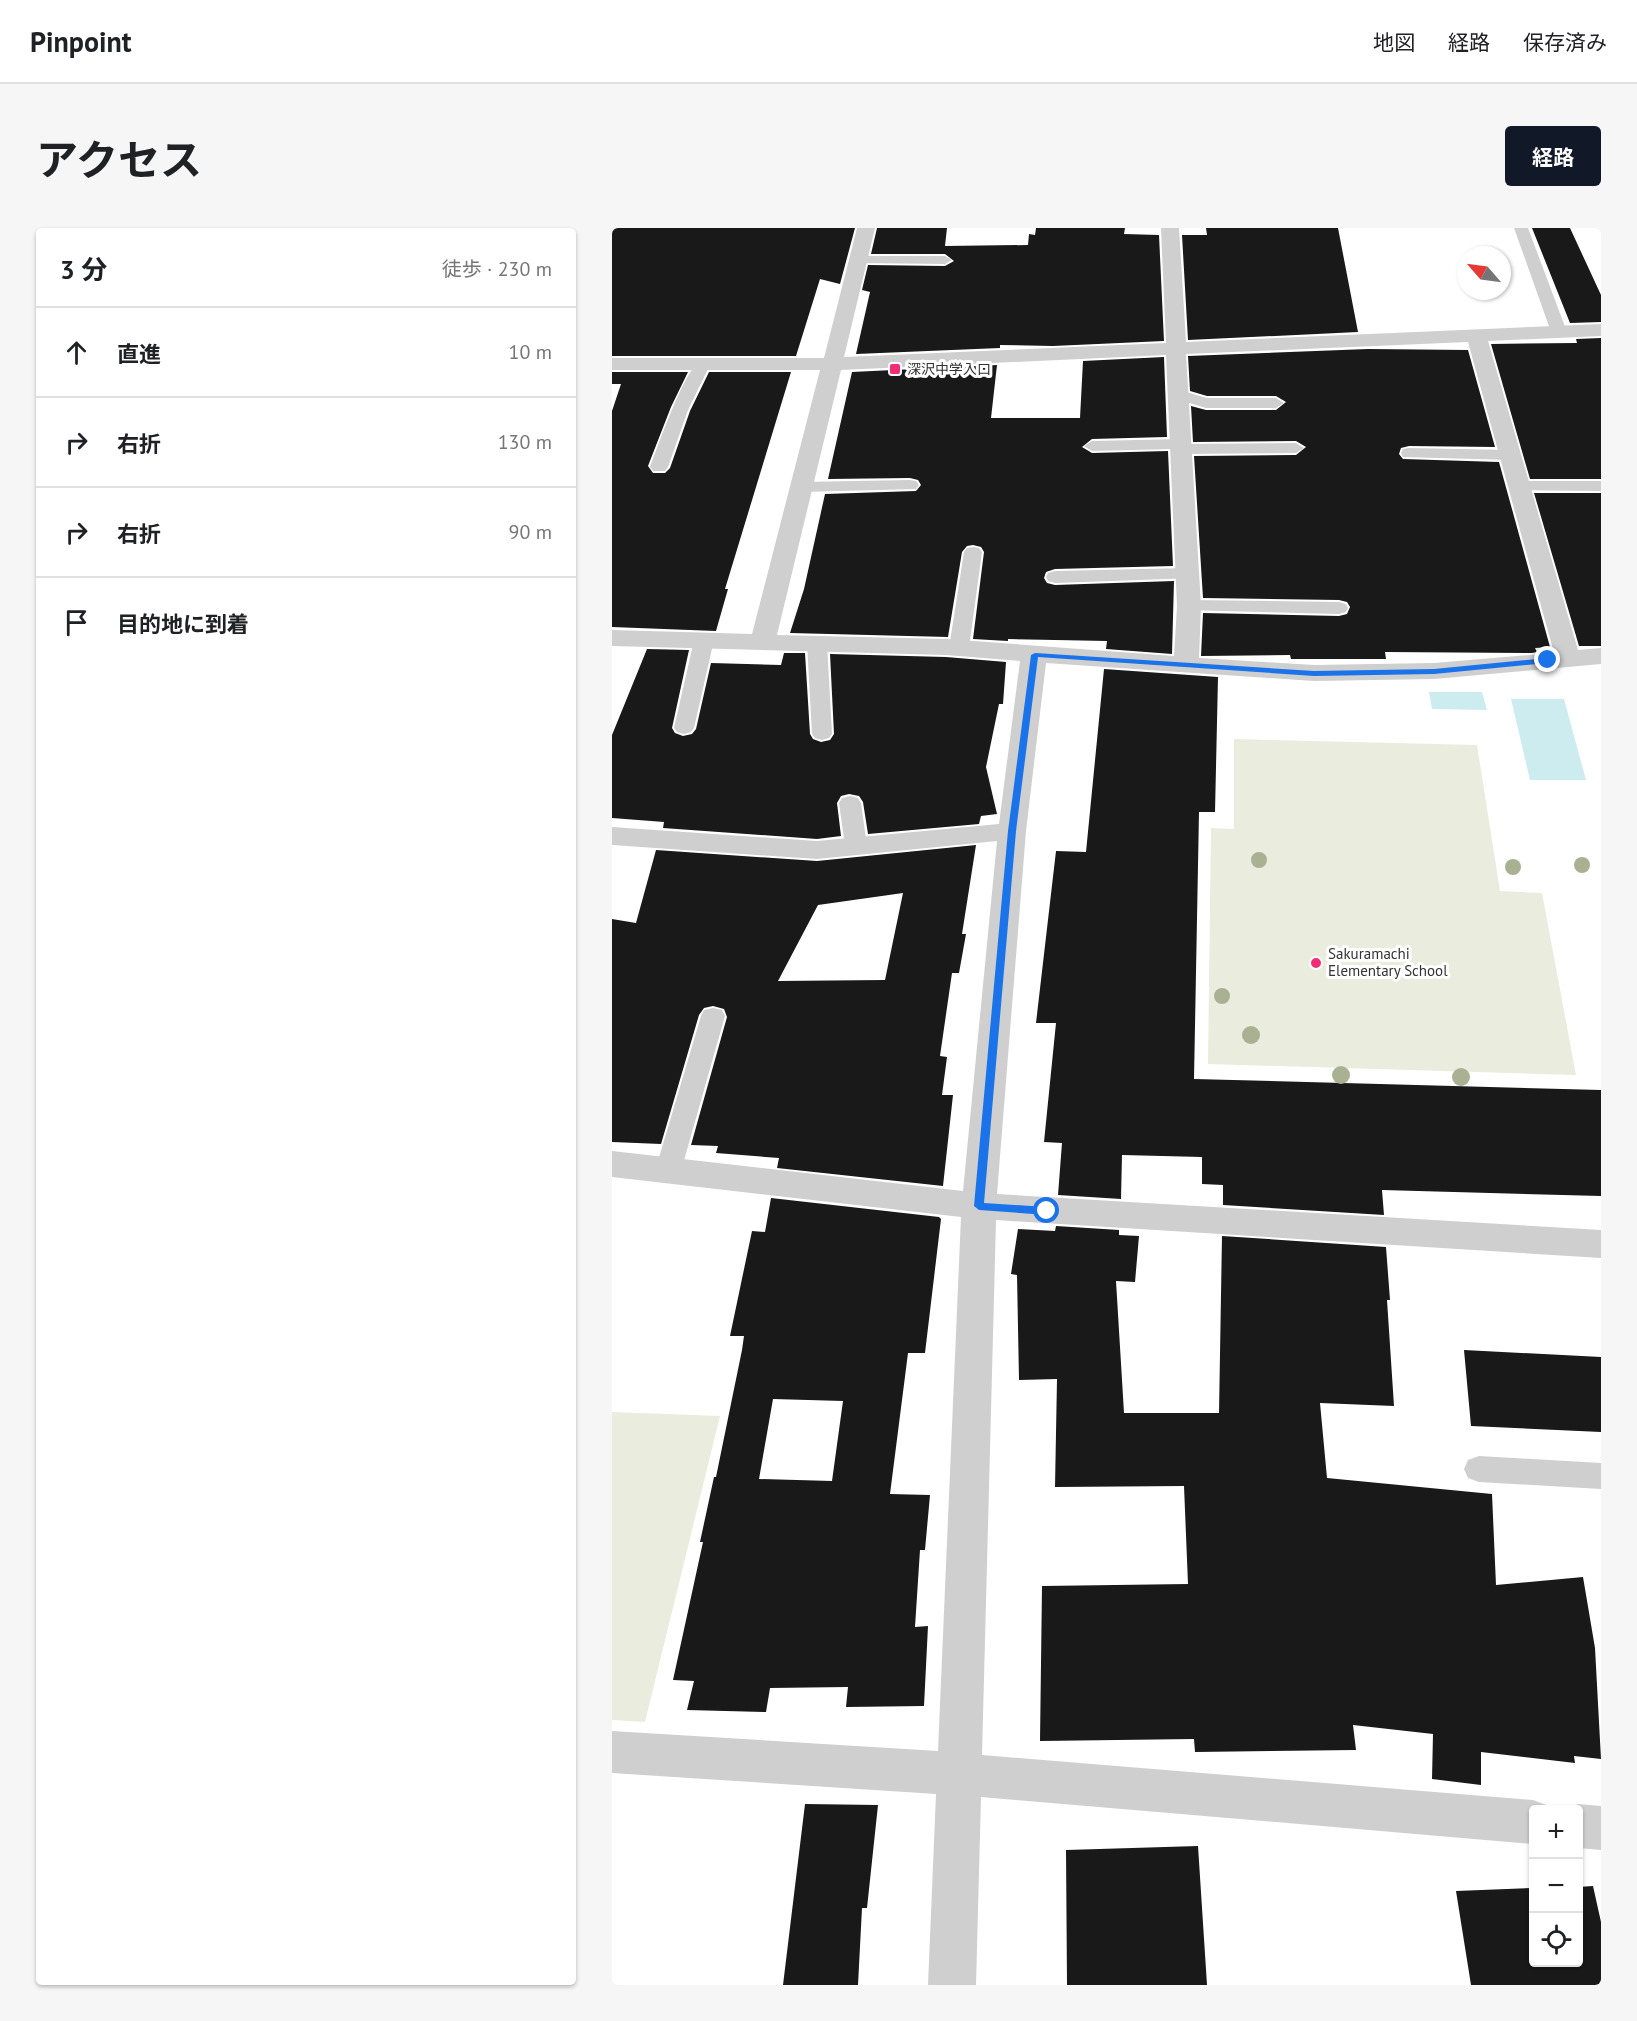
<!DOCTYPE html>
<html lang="ja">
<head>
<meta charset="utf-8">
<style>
	body { margin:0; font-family:"PT Sans","Noto Sans JP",sans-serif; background:#f6f6f6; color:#202124 }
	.controls { position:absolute; right:18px; bottom:18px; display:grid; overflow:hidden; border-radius:6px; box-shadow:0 2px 4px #0004 }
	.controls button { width:54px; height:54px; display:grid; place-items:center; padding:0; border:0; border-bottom:2px solid #e0e0e0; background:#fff; color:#202124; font:30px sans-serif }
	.compass { position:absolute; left:845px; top:18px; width:54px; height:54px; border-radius:50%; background:#fff; box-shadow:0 2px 4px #0004; rotate:298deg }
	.stop { position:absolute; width:18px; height:18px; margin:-14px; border:4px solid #1a73e8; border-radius:50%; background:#fff }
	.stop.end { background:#1a73e8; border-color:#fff; box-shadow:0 2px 6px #0008 }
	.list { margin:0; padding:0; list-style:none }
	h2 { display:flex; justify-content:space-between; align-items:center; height:78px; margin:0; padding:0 24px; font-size:26px }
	h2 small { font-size:20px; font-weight:400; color:#757577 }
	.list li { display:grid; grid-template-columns:39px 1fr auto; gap:18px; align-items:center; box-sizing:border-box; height:90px; padding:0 24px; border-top:2px solid #e0e0e0 }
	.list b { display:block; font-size:22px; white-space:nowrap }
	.list em { font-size:20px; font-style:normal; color:#757577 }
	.icon { flex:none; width:33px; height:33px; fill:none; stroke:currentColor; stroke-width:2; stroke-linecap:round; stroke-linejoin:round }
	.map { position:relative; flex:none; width:989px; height:1757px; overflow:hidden; border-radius:6px }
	header { display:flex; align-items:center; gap:36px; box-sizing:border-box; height:84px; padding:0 30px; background:#fff; border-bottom:2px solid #e0e0e0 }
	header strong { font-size:28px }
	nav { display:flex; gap:33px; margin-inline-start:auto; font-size:21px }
	.intro { display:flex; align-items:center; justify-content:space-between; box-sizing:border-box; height:144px; padding:0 36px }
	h1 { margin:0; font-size:42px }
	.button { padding:15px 27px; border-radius:6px; background:#111827; color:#fff; font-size:21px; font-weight:700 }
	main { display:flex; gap:36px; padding:0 36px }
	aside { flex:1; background:#fff; border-radius:6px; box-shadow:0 2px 4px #0004 }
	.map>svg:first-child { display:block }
	.green { fill:#eaecdd }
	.water { fill:#ccecf0 }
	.building { fill:#191919; fill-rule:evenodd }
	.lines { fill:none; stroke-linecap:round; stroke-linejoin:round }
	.lane { fill:#cfcfcf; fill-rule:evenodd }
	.street { fill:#cfcfcf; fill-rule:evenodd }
	.tree { fill:#aab193 }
	.route { fill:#1a73e8 }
	.poi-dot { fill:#f12c74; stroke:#fff; stroke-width:2 }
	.labels { text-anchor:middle; stroke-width:6; stroke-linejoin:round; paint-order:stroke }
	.far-poi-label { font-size:14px; fill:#323232; stroke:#fff; text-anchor:start }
	.poi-label { font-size:15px; fill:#323232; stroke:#fff; text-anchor:start }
</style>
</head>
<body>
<header>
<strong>Pinpoint</strong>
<nav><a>地図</a><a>経路</a><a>保存済み</a></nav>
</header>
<div class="intro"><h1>アクセス</h1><a class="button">経路</a></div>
<main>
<aside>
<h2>3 分<small>徒歩 · 230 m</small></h2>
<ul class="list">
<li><svg class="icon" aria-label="ahead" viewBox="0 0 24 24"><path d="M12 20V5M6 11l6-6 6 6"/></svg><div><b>直進</b></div><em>10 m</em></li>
<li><svg class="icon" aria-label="right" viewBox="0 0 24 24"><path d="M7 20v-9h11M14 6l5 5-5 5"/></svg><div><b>右折</b></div><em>130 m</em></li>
<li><svg class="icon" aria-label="right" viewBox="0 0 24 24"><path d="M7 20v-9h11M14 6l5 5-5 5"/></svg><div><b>右折</b></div><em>90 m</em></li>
<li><svg class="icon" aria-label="arrive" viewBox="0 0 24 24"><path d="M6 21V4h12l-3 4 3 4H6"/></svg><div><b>目的地に到着</b></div></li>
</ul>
</aside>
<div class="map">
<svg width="989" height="1757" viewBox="0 0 989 1757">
	<rect width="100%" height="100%" fill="#fff"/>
	<path class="green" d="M622 511 865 517 888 663 930 665 964 847 596 836 599 600 622 601Z
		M0 1184 108 1188 33 1494 0 1492Z"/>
	<path class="water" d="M817 464H870L875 482 820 481Z
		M899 471H952L974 552H918Z"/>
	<path class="building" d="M0 0H243L228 56 208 51 184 128H0Z
		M265 0H335L333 18 416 17 417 6 423 7 424 0H513L512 6 547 7 552 113 441 118 388 117V120L244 126 258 64 250 62 256 37 333 38 342 33 333 26H259Z
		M594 0H726L746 104 576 112 570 7H595Z
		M920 0H958L989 67V94L958 95Z
		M989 110V251H918L879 116 965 115 964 111Z
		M756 121 856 122 883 219 797 218 789 220 787 226 791 231 887 234 938 419 923 420 925 424 920 425 773 424 774 431H679L678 427 589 428 591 385 727 388 735 386 738 379 735 374 727 372 591 370 582 228 684 227 694 219 684 213 581 214 579 178 594 182H664L674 174 664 168H595L578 163 576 128Z
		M552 129 555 209 480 211 470 219 480 225 556 223 561 338 443 341 434 344 432 350 435 355 443 357 562 353 560 426 494 421 495 413 396 411V413L361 411 372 324 369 319 361 317 355 318 350 324 336 409 178 405 192 361 213 266 304 263 309 257 306 252 298 250 216 251 240 144 385 137 379 190H468L471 133Z
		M0 144H76L59 179 36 238 41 245H53L58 240 78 183 97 144H179L113 361H116L104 403 0 399V183L9 156H0Z
		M922 265H989V418H967Z
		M35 421 77 422 60 500 63 505 71 508 80 506 84 501 99 435 169 437 172 425H193L198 506 201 511 209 514 218 512 222 506 218 426 334 429 394 434 391 476H387L374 539 385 586 369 588 367 596 256 606 251 574 247 568 237 566 229 568 225 575 229 608 205 611 51 600 52 594 0 590V507Z
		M492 441 606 449 603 584H587L582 851 989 862V968L770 962 772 987 611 977V957L590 956V929L510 927 509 971 446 967 450 915 432 914 444 795H424L444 623 474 624Z
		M364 617 350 706H354L347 745H340L328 828 335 829 330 867H341L331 958 165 940 167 930 104 925 106 918 79 917 115 789 112 781 101 778 92 780 87 787 49 916 0 914V691L24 695 44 622 205 633ZM291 665 273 752 166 753 206 677Z
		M159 970 327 989 329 991 313 1125H296L278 1266 318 1267 313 1322H308L303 1399 316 1398 312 1478 234 1479 236 1459 158 1460 154 1484 75 1482 82 1453 61 1452 91 1314H88L102 1249H104L130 1122 132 1108H118L140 1003 153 1004ZM161 1171 231 1173 220 1253 147 1251Z
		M444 998 507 1002V1007L527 1008 523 1054 504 1053 512 1185H607L610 1008 774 1019 778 1072H775L782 1178 708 1175 715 1250 880 1266 884 1357 971 1349 983 1420 989 1531 962 1528 963 1535 869 1524V1557L820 1551 821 1506 741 1497 744 1522 583 1524 582 1511 428 1513 430 1358 576 1356 572 1258 443 1259 445 1151 407 1152 405 1047 399 1046 406 1001 443 1003Z
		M852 1122 989 1129V1204L859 1198Z
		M193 1576 266 1577 255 1680H250L246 1757H171Z
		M586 1618 595 1757H455L454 1622Z
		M981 1658 989 1694V1757H859L844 1663 921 1660V1734H966V1659Z"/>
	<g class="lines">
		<path class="lane" d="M902 0H916L955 104 952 107 947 109 939 104Z
			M247 28H333L340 32 333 36 242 35 240 32 242 29Z
			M90 132 98 137 76 182 56 239 53 243H41L38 239C45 221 74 136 90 132Z
			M567 162 595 170H664L672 175 664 180H594L561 170 559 167 561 164Z
			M569 211 577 216 684 215 692 220 684 225 570 226 562 221 480 223 472 218 480 213Z
			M797 220 898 222 904 223 906 227 904 231 898 232 791 229 789 225 791 221Z
			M298 252 304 253 307 257 304 261 189 264 183 263 180 259 183 255 189 254Z
			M906 253H989V263L900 262 897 258 900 254Z
			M361 319 367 320 370 324 357 420 354 424H340L337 420 352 324 355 320Z
			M576 340 583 342 585 346 583 350 443 355 436 353 434 349 436 345 443 343Z
			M577 372 727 374 734 376 736 380 734 384 727 386 570 382 568 378 570 374Z
			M92 406 99 408 102 412 82 500 79 504 72 506 65 504 62 500 82 412 85 408Z
			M205 409 212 411 215 415 220 506 217 510 210 512 203 510 200 506 195 415 198 411Z
			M238 568 246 570 249 575 255 618 252 623 244 625 236 623 233 618 227 575 230 570Z
			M101 780 110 782 113 788 69 943 65 950 56 953 47 950 43 943 89 788 92 782Z
			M867 1228 989 1235V1261L867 1254 856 1250 852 1241 856 1232Z"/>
		<path class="street" d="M245 0H263L232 129 554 115 549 0H567L574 114 989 96V108L876 113 966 422 989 420V436L822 451 702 453 434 435 414 603 385 966 989 1002V1030L384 992 370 1527 921 1572 937 1578 938 1582H921V1616L369 1569 364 1757H316L324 1566 0 1545V1503L326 1523 349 989 0 949V923L351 963 385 613 205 631 0 617V599L205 613 387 596 408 433 334 427 0 418V402L140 406 208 142H0V130H212ZM856 114 942 425 822 435 702 437 587 430 589 378 574 126ZM554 127 565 378 562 428 334 411 165 407 229 142Z
			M966 1576 989 1578V1622L966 1620V1582H952Z"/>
	</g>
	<g class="tree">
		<circle cx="647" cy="632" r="8"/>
		<circle cx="970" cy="637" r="8"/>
		<circle cx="901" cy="639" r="8"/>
		<circle cx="610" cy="768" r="8"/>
		<circle cx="639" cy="807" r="9"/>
		<circle cx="729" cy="847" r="9"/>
		<circle cx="849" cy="849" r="9"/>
	</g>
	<path class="route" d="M423 425 702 443 822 441 936 430 940 432 936 435 822 446 702 448 426 429 404 603 372 975 435 979 440 983 435 987 367 982 362 978 396 603 419 427Z"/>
	<g class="poi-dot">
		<rect x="277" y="135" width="12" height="12" rx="3"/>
		<circle cx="704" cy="735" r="6"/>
	</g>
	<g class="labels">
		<g class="far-poi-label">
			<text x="295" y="146">深沢中学入口</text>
		</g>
		<g class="poi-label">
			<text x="716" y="731">Sakuramachi<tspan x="716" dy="17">Elementary School</tspan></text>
		</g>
	</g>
</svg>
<div class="controls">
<button>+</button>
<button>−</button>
<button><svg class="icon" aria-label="locate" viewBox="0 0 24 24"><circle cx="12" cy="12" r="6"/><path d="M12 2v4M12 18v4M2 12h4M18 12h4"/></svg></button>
</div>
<svg class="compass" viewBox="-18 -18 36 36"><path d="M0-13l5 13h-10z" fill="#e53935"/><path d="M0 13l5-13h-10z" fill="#757577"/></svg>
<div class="stop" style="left:435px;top:983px"></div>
<div class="stop end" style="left:936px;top:432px"></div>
</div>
</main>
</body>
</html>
